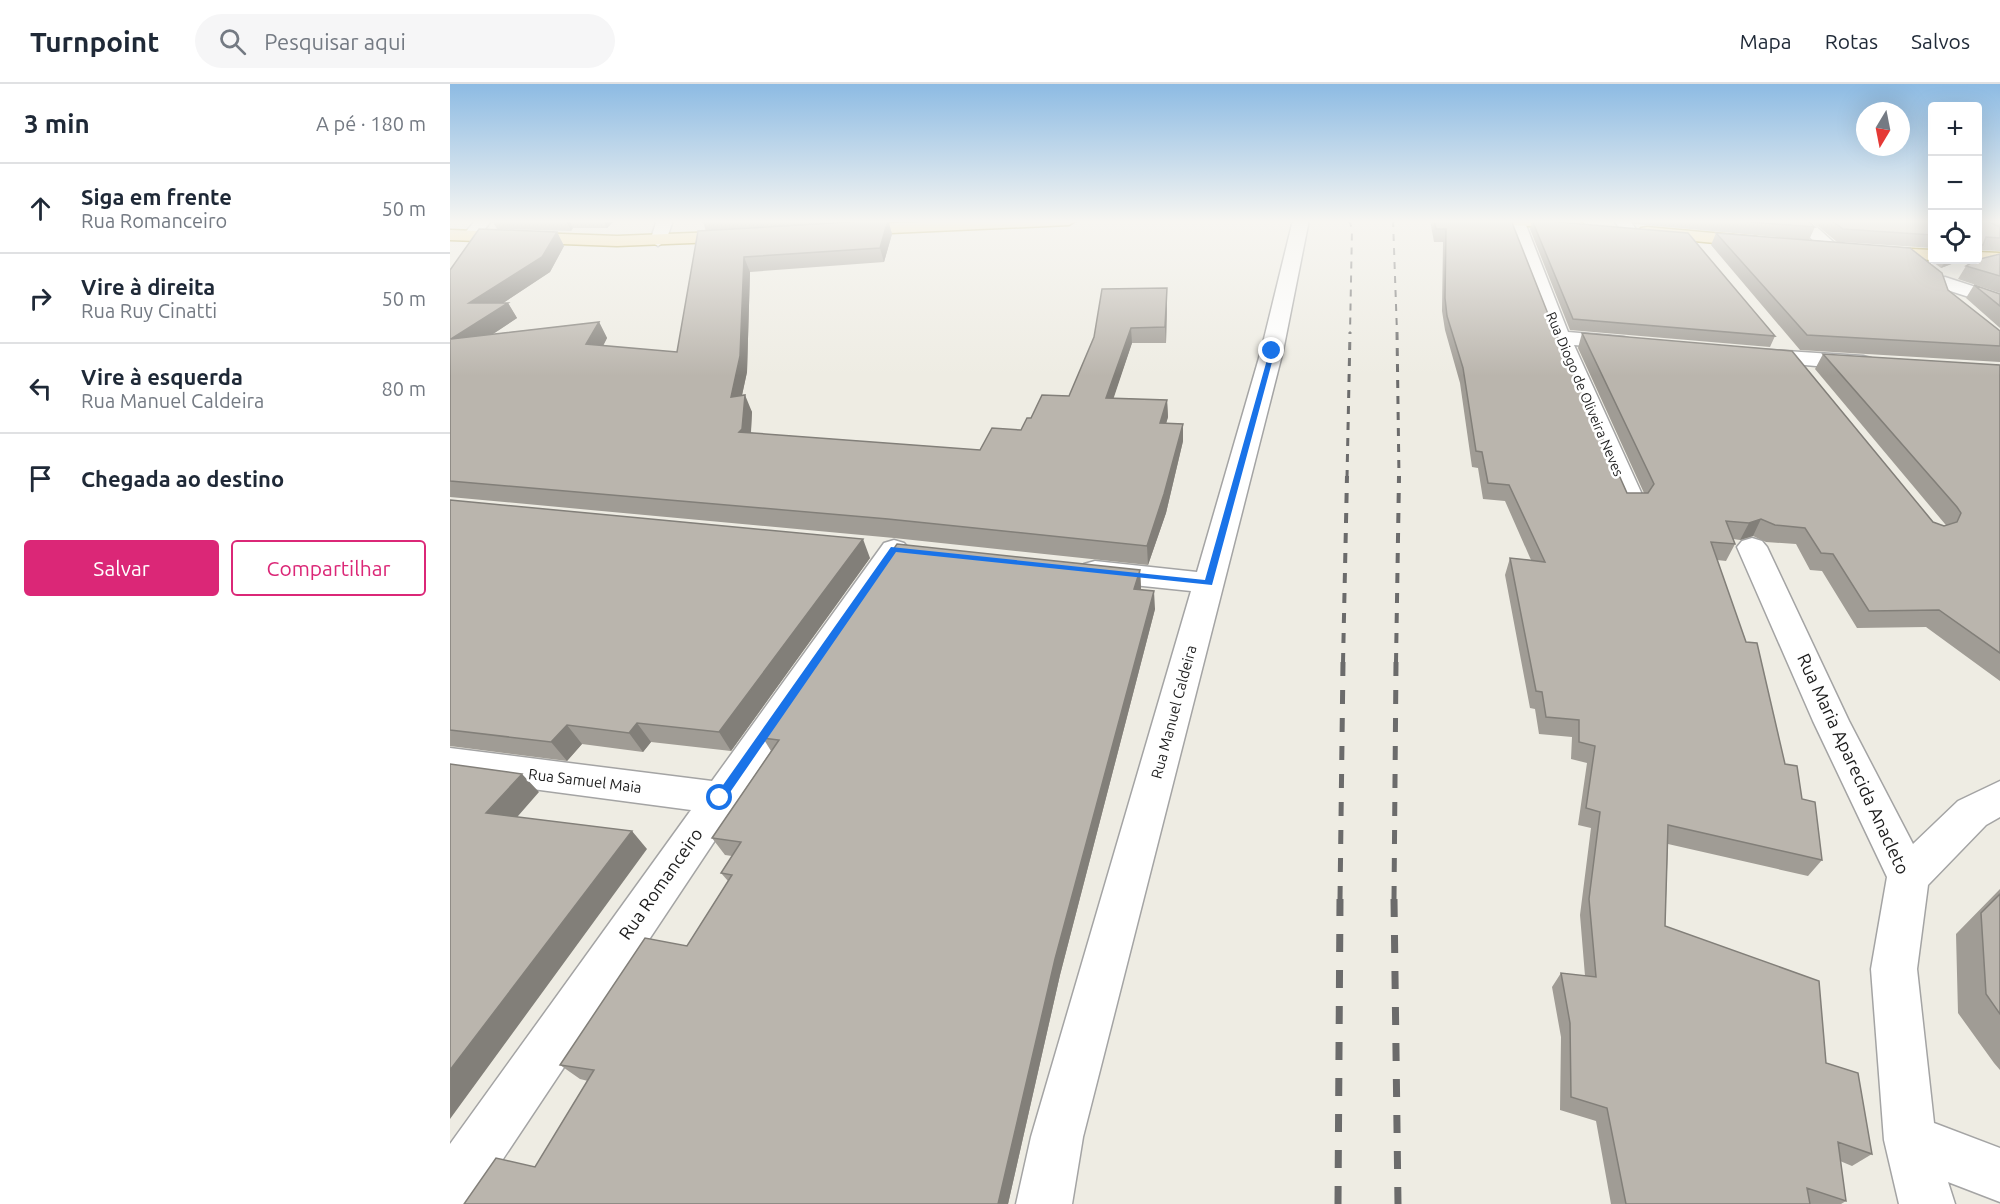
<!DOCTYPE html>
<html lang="pt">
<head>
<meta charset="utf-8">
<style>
	body { margin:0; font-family:Ubuntu,sans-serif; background:#f6f6f7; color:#1f2937 }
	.controls { position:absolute; right:18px; top:18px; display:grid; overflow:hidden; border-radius:6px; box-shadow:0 6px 24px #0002 }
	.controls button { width:54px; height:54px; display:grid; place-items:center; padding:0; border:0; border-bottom:2px solid #e0e1e3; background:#fff; color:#1f2937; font:30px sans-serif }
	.compass { position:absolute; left:1406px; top:18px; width:54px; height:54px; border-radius:50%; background:#fff; box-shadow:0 6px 24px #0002; rotate:190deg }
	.stop { position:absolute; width:18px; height:18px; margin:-14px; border:4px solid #1a73e8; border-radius:50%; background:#fff }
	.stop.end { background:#1a73e8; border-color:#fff; box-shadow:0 2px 6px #0008 }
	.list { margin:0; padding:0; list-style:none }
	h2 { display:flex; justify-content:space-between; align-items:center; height:78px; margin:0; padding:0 24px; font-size:26px }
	h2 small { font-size:20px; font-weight:400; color:#747a83 }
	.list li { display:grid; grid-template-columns:39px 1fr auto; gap:18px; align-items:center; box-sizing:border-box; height:90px; padding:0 24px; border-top:2px solid #e0e1e3 }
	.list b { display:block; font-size:22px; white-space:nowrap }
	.list p { margin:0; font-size:20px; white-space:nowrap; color:#747a83 }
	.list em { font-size:20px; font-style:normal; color:#747a83 }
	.actions { display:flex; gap:12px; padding:18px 24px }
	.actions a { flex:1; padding:14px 0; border:2px solid #db2777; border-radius:6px; text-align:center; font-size:21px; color:#db2777 }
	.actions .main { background:#db2777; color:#fff }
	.icon { flex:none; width:33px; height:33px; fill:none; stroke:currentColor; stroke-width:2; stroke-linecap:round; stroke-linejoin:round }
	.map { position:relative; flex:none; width:1550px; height:1120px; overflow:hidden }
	header { display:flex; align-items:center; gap:36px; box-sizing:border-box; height:84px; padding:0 30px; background:#fff; border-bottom:2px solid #e0e1e3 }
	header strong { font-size:28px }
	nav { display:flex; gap:33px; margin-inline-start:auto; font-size:21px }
	.search { width:420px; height:54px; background:#f6f6f7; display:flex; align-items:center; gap:15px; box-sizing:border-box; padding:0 21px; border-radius:33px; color:#747a83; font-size:22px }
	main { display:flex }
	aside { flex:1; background:#fff }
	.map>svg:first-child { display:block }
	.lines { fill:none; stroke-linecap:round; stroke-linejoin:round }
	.minor-casing { stroke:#a4a4a4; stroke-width:3 }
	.major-casing { stroke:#927c04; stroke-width:3 }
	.minor { fill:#fff; fill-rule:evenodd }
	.major { fill:#f9e19d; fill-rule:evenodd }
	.rail-far4 { stroke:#6b6b6b; stroke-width:2; stroke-dasharray:7 7; stroke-linecap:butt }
	.rail-far3 { stroke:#6b6b6b; stroke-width:3; stroke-dasharray:8 8; stroke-linecap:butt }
	.rail-far2 { stroke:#6b6b6b; stroke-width:4; stroke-dasharray:10 10; stroke-linecap:butt }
	.rail-far1 { stroke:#6b6b6b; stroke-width:5; stroke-dasharray:14 14; stroke-linecap:butt }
	.rail { stroke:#6b6b6b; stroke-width:7; stroke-dasharray:18 18; stroke-linecap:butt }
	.wall { fill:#a09c95 }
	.shaded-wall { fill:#827f79 }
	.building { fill:#bab5ad; stroke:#827f79; stroke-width:1.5 }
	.route { fill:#1a73e8 }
	.labels { text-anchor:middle; stroke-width:5; stroke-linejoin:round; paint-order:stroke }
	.far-street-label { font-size:14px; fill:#1d1d1d; stroke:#fff }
	.street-label { font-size:15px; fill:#1d1d1d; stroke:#fff }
	.near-street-label { font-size:18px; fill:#1d1d1d; stroke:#fff }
</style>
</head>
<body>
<header>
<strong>Turnpoint</strong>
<div class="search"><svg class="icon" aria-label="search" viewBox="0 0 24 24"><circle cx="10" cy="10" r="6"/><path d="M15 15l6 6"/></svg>Pesquisar aqui</div>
<nav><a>Mapa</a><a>Rotas</a><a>Salvos</a></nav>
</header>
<main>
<aside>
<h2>3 min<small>A pé · 180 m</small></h2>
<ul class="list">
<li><svg class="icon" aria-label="ahead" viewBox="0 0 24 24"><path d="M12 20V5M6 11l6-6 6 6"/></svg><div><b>Siga em frente</b><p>Rua Romanceiro</p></div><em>50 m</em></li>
<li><svg class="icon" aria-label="right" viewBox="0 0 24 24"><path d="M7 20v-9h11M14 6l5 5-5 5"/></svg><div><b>Vire à direita</b><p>Rua Ruy Cinatti</p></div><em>50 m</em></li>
<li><svg class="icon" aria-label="left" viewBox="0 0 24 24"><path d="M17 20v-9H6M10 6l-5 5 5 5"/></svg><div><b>Vire à esquerda</b><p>Rua Manuel Caldeira</p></div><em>80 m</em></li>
<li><svg class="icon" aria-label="arrive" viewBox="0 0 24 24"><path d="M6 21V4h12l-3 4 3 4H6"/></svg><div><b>Chegada ao destino</b></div></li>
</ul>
<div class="actions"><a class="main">Salvar</a><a>Compartilhar</a></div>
</aside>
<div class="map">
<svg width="1550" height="1120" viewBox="0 0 1550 1120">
	<rect width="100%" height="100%" fill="#eeece3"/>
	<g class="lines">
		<defs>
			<path id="minor" d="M26 136H42L26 156H14L12 152Z
				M207 136H223L216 157 208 162 200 157Z
				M843 136H859L833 267 633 1053 622 1120H566L581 1053 741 507 645 497 634 494 630 487 634 480 645 477 747 488 811 267Z
				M1058 136H1074L1118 248 1174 253 1181 255 1184 259 1181 263 1174 265 1124 261 1195 417 1191 423 1181 425 1171 423 1167 417 1100 254Z
				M1164 136H1180L1187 147 1185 150H1173Z
				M1342 136H1359L1391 165 1382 170 1376 169Z
				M1495 193 1550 211V223L1488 203 1486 199 1488 195Z
				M1303 265 1413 272 1421 274 1424 279 1421 284 1413 286 1295 276 1292 271 1295 266Z
				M1302 454 1312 457 1317 463 1399 637 1463 760 1508 717 1550 697V733L1536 741 1478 801 1467 885 1484 1039 1550 1064V1118L1498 1098 1505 1120H1449L1434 1056 1421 885 1437 793 1363 637 1287 463 1292 457Z
				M444 456 454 459 459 465 23 1120H0V1060L241 726 0 694V664L262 697 434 459Z"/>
			<path id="major" d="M521 136H627L619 141 396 151 388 146 396 141Z
				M1055 136H1127L1133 140 1125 145 1063 141Z
				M1197 143 1307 153 1315 158 1307 163 1191 152 1189 148 1191 144Z
				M0 146 167 152 291 147 299 152 291 157 167 162 0 156Z
				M1424 163 1482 166V176H1485H1482L1424 173 1418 172 1415 168 1418 164Z
				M1528 168 1550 169V179L1522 177 1528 176Z"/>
		</defs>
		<use href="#minor" class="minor-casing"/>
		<use href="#major" class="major-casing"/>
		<use href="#minor" class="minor"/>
		<use href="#major" class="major"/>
		<path class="rail-far4" d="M899 136 902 145 900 249
			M943 136 947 249"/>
		<path class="rail-far3" d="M947 248 949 394
			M897 394 900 248"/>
		<path class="rail-far2" d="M893 579 897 392
			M946 579 949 392"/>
		<path class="rail-far1" d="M890 816 893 578
			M944 816 946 578"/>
		<path class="rail" d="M944 815 948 1120
			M888 1120 890 815"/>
	</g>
	<path class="wall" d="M42 136H165L157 144H123L121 147 47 145Z
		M252 136H441L256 147Z
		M438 136 442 150 434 178 300 188 297 288 292 311 302 328 301 349 530 366 571 346 581 334 619 312 717 204V219L716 259H682L663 314 717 316 718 333 716 339 733 340V357L716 429 698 481 444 454 0 413V186L107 148 114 162 100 188 53 219H58L67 234 43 250 149 238 157 254 153 262 227 268 248 147Z
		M980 136H1061L1102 240 1177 409H1194L1128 264 1132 249 1483 438 1494 442 1496 441 1495 440 1365 285 1373 270 1550 281V597L1476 543 1407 544 1372 487 1360 486 1346 460 1316 458 1303 452 1290 456 1283 455 1285 460 1276 477 1267 476 1335 680 1352 715 1372 776 1358 792 1218 760 1215 842 1376 979 1422 1070 1402 1082 1390 1077 1396 1117 1391 1120H1161L1146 1037 1110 1026 1111 953 1102 903 1111 889 1135 892 1130 831 1141 744 1128 741 1137 679 1121 675 1122 653 1089 650 1085 625 1080 624 1055 491 1060 474 1081 476 1055 417 1033 415 1028 384 1022 383 1010 299 995 246 992 227 993 158H984Z
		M1082 136 1325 252 1320 263 1120 246 1080 145Z
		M1131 136H1164L1163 138Z
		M1181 136H1357L1365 143 1359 156 1185 140Z
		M1361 136H1482V169V164L1393 158 1498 206 1550 247V278L1350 266 1261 161 1266 149 1387 158Z
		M1527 136 1546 141 1537 136H1550V167L1530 166 1527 171Z
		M1550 170V209L1508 195 1516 182Z
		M1483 176H1512L1491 184 1483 178Z
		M1524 201 1550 210V244L1516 214Z
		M0 416 420 474 281 667 201 658 193 668 132 660 117 677 0 662Z
		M690 486 691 506 705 525 610 891 558 1120H14L85 1083 138 997 130 995 110 981 237 862 278 797 271 789 282 772 275 771 262 754 321 667 313 654Z
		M1550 805V986L1544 979 1508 929 1506 850Z"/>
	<path class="shaded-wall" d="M116 136H119L123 144 121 147Z
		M153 136H165L157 144Z
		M438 136 442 150 434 178 430 164Z
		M107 148 114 162 100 188 29 235 19 219Z
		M294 173 300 188 297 288 288 330 281 313Z
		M1496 176H1512L1491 184Z
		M717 204V219L716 259 715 243Z
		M58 219 67 234 11 271 1 255Z
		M149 238 157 254 145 277 136 260Z
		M681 244 682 259 658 331 656 314Z
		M295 311 302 328 300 362 289 348Z
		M717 316 718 333 711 357 710 339Z
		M733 340V357L716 429 698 481 697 462Z
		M1311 435 1303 452 1290 456 1299 439Z
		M413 455 420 474 281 667 269 648Z
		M690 486 691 504 686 523 684 505Z
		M704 507 705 525 610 891 558 1120H548L605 875Z
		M187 639 201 658 193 668 179 649Z
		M117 641 132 660 117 677 101 658Z
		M72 690 89 708 55 747 36 729Z
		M182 747 197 765 0 1035V986Z"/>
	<path class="building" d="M438 136 430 164 294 173 290 272 281 313 295 311 292 345 289 348 530 366 542 344 571 346 577 334H581L592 311 619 312 644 253 652 205 717 204 715 243 681 244 656 314 717 316 710 339 733 340 714 410 697 462 438 435 0 397V186L29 145 107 148 92 173 19 219H58L1 255 149 238 136 260 227 268 248 147Z
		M984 136H1061L1102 240 1177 409H1198L1204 400 1132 249 1342 267 1483 438 1494 442 1507 438 1511 429 1507 423 1373 270 1550 281V569L1489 526 1419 527 1383 470 1371 469 1355 444 1325 441 1311 435 1299 439 1276 437 1285 460 1261 458 1296 558 1307 559 1335 680 1347 682 1352 715 1365 718 1372 776 1218 741 1215 842 1369 897 1376 979 1408 989 1422 1070 1388 1058 1396 1117 1357 1104 1360 1120H1176L1157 1024 1121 1013 1120 939 1111 889 1146 893 1139 815 1150 728 1136 724 1145 662 1129 658V636L1096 633 1092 608 1086 607 1060 474 1095 478 1059 401 1038 399 1032 368 1026 367 1013 284 997 232 995 214 996 145H986Z
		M1082 136 1238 149 1325 252 1123 235Z
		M1276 136H1357L1365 143Z
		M1381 136H1482V151L1393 145Z
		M1527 136H1534L1550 143V154L1536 153 1533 161H1527Z
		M1266 149 1460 164 1492 189 1498 206 1550 247V262L1357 251Z
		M1550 170V192L1516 182 1526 176Z
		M1524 201 1550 210V222Z
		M0 416 413 455 269 648 187 639 179 649 117 641 101 658 0 646Z
		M447 460 690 486 684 505 704 507 605 875 548 1120H14L46 1074 85 1083 144 986 110 981 195 854 237 862 282 791 271 789 291 758 262 754 329 656 313 654Z
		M0 680 72 690 36 729 182 747 0 986Z
		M1550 810V930L1536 910 1531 829Z"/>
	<linearGradient id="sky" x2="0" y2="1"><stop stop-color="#8dbbe3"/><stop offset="0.47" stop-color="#f7f6f2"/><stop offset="1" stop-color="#f7f6f2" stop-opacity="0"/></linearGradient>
	<rect width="1550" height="292" fill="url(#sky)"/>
	<path class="route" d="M820 265 825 267 762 501 446 468 274 717H266V711L441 463 755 496Z"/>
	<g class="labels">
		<g class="far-street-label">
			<text transform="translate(1135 310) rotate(67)" y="5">Rua Diogo de Oliveira Neves</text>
		</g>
		<g class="street-label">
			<text transform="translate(724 628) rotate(-75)" y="5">Rua Manuel Caldeira</text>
			<text transform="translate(135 697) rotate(7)" y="5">Rua Samuel Maia</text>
		</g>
		<g class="near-street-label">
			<text transform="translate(1403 680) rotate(65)" y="6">Rua Maria Aparecida Anacleto</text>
			<text transform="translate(211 800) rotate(-55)" y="6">Rua Romanceiro</text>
		</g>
	</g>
</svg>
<div class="controls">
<button>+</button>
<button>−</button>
<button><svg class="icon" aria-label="locate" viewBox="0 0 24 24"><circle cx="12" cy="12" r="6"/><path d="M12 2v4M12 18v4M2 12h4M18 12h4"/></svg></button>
</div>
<svg class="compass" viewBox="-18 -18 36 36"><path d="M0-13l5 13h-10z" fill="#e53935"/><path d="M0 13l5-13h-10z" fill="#747a83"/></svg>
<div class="stop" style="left:270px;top:714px"></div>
<div class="stop end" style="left:822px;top:267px"></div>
</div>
</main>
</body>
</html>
